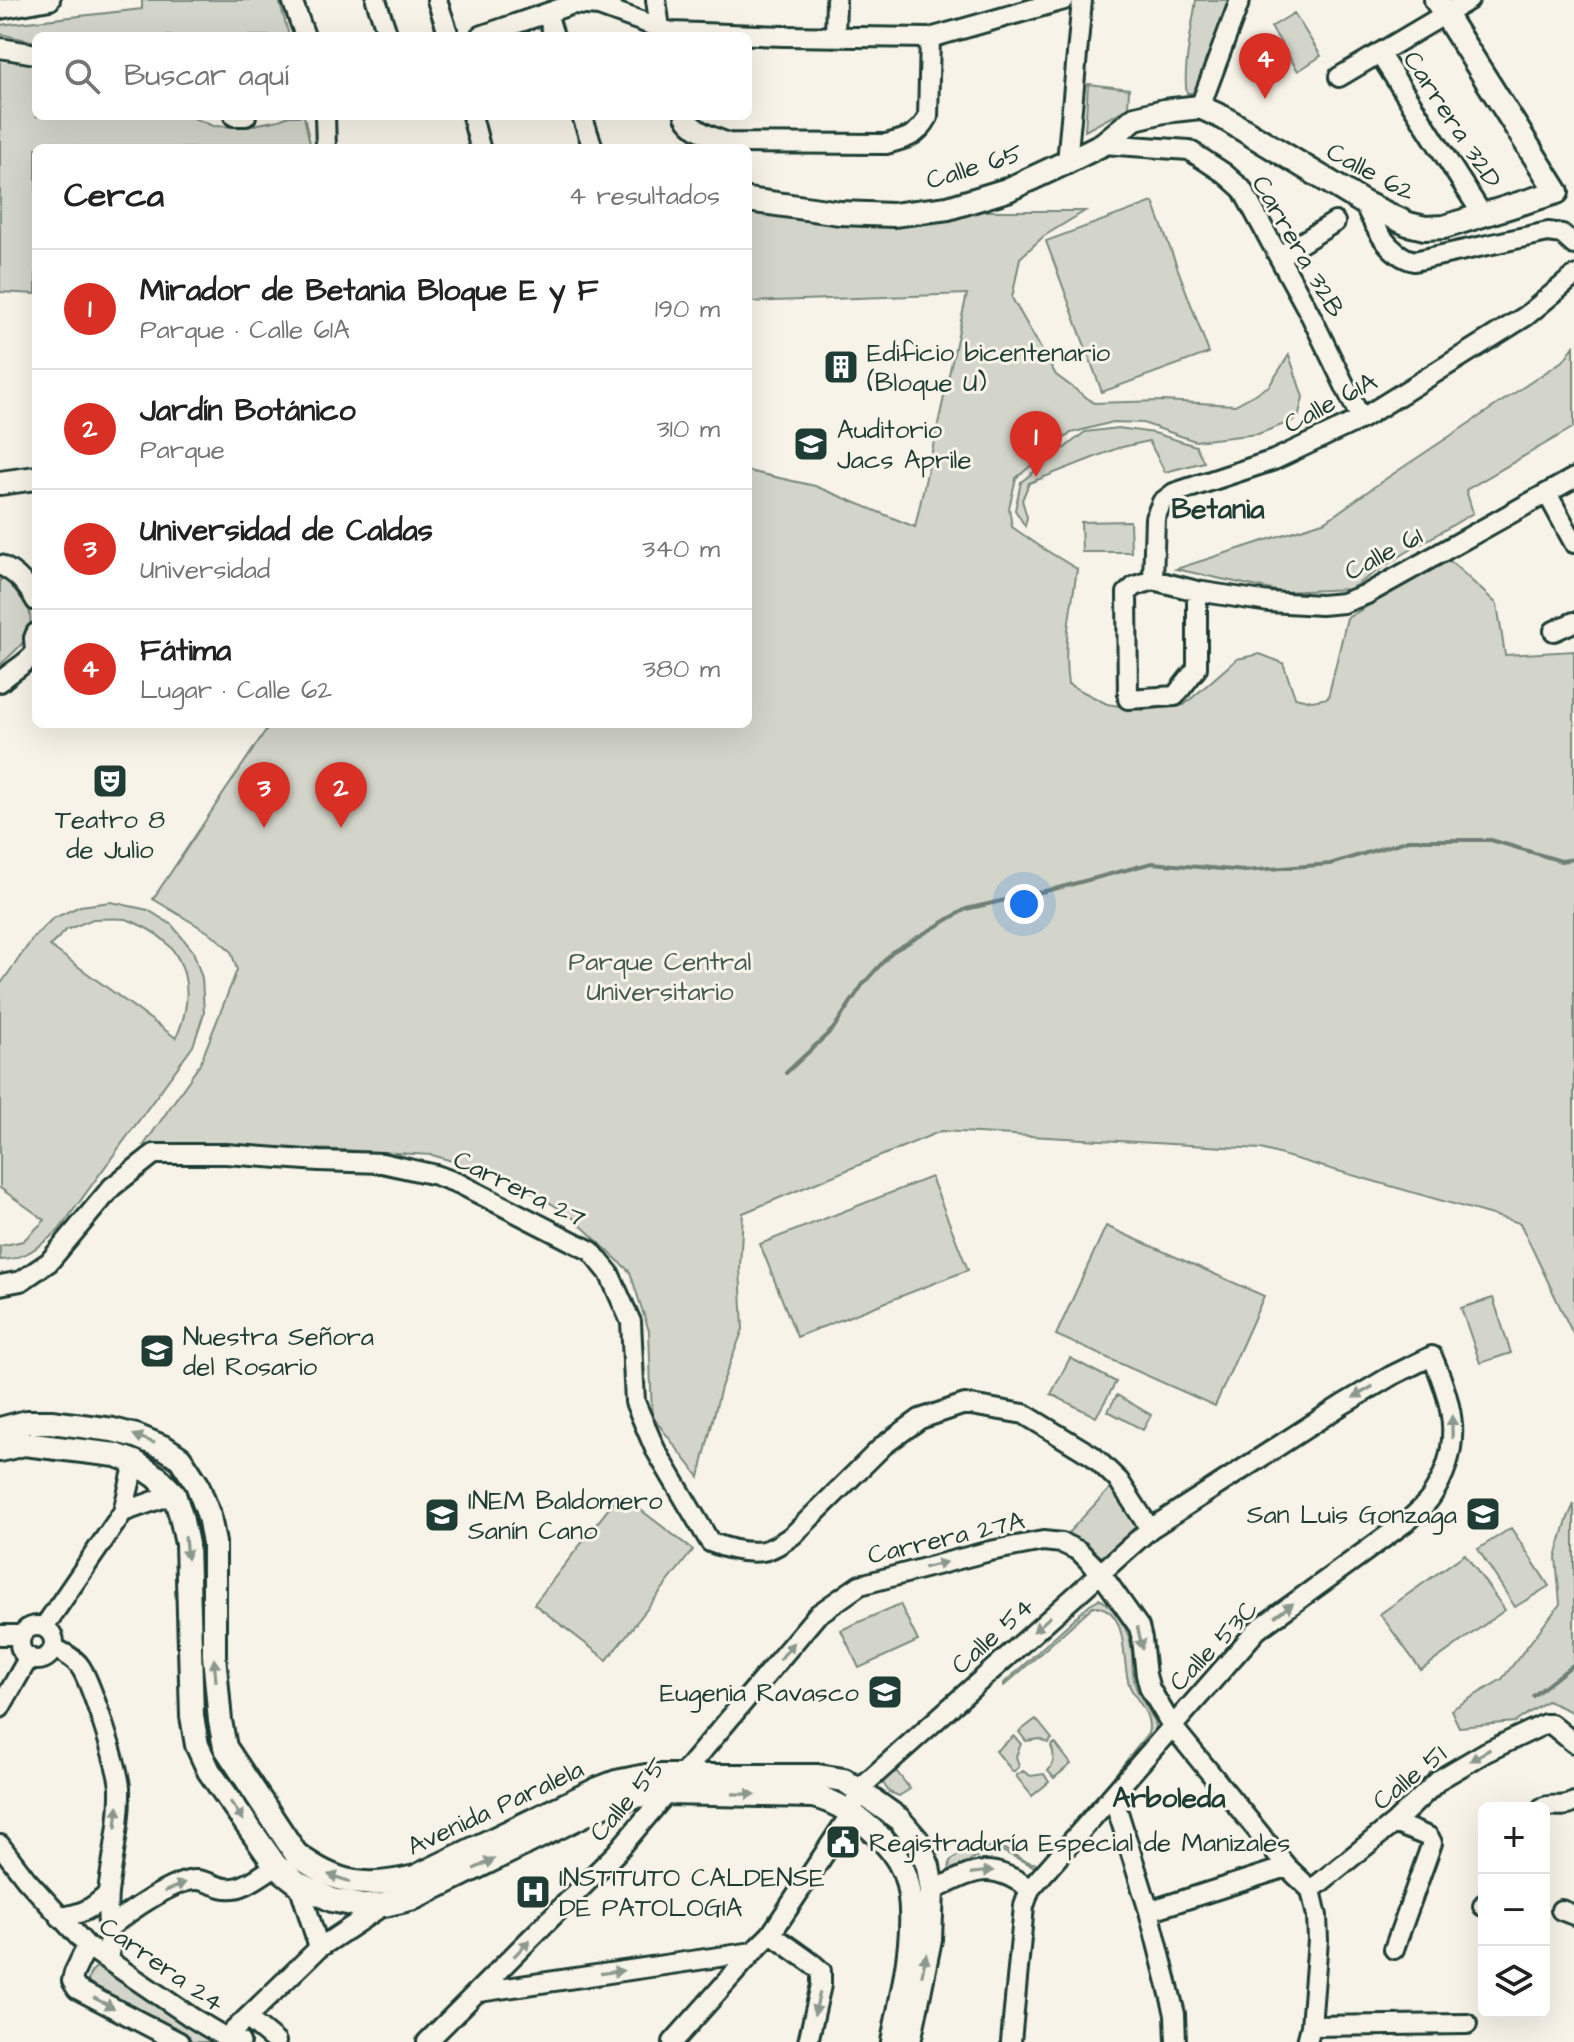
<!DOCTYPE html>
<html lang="es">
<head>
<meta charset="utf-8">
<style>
	body { margin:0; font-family:"Architects Daughter",sans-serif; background:#f2f2f2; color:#222 }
	.controls { position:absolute; right:24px; bottom:24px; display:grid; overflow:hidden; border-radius:12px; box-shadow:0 8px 32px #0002 }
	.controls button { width:72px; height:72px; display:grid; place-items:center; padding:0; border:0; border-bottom:2px solid #e0e0e0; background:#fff; color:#222; font:40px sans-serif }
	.you { position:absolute; left:1024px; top:904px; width:28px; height:28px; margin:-20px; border:6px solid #fff; border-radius:50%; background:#1a73e8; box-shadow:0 0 0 12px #1a73e833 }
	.badge { display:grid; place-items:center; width:52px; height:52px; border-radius:50%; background:#d93025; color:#fff; font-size:26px; font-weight:700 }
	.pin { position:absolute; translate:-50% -66px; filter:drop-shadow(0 2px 4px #0008) }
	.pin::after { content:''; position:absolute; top:42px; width:28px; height:24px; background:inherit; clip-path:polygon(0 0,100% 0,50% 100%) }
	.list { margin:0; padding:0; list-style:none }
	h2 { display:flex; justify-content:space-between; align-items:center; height:104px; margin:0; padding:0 32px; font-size:34px }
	h2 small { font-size:26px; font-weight:400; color:#767676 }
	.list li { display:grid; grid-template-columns:52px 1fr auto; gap:24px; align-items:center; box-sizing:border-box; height:120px; padding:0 32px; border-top:2px solid #e0e0e0 }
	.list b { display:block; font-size:30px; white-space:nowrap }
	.list p { margin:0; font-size:26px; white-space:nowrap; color:#767676 }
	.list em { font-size:26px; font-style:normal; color:#767676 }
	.icon { flex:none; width:44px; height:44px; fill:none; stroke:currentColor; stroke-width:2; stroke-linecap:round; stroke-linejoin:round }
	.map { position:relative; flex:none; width:1574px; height:2042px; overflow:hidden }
	.search { position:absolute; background:#fff; box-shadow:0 8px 32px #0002; left:32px; top:32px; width:720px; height:88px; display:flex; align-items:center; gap:20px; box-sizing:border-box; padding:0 28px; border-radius:12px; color:#767676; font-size:30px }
	.panel { position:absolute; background:#fff; box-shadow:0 8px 32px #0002; left:32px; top:144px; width:720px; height:584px; border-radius:12px }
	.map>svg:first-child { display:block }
	.green { fill:#d3d5ca; stroke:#79897f; stroke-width:2; fill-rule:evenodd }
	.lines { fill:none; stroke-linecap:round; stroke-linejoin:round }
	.stream { stroke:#6f8077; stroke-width:4 }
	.minor-casing { stroke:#1f3d34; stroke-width:24 }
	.major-casing { stroke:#1f3d34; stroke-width:28 }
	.minor { stroke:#f7f3e8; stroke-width:18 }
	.major { stroke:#f7f3e8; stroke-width:22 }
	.oneway { fill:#8b988e }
	.labels { text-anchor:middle; stroke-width:6; stroke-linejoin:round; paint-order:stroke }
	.street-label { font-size:26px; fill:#1f3d34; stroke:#f7f3e8 }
	.poi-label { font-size:26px; fill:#1f3d34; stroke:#f7f3e8; text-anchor:start }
	.park-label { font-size:26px; fill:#435b52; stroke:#f7f3e8 }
	.neighbourhood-label { font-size:28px; font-weight:bold; fill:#1f3d34; stroke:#f7f3e8 }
</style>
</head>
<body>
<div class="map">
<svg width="1574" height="2042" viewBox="0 0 1574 2042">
	<rect width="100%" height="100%" fill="#f7f3e8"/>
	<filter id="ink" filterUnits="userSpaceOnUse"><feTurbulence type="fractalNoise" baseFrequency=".0125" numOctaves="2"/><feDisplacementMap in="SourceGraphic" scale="16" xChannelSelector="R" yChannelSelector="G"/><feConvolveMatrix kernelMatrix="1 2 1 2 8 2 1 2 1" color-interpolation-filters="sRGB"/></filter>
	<g filter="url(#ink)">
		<path class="green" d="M142 0H279L289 36H36V42L0 34V25L142 9Z
			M1196 0H1232L1200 85 1194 93H1187C1182 74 1193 22 1196 0Z
			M1294 13 1321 56 1298 71 1271 27Z
			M0 59 36 65V116H189L213 126 243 127 279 120 289 116H304L311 148H36V294L0 292Z
			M1088 84 1129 89 1128 108 1085 131Z
			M1153 202 1209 353 1102 392 1046 241Z
			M748 211 844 222 891 224 981 211H1085L1044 236 1020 258 1012 298 1056 375 1094 403 1163 401 1235 405 1269 386 1289 355 1303 397 1298 419 1258 434 1195 441 1143 423 1113 422 1071 433 1016 478 1009 508 1012 527 1044 549 1077 569C1072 606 1062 646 1068 684L1107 704 1144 710 1184 705 1237 659 1260 654 1283 663 1295 697 1312 701 1328 698 1347 618 1449 560 1497 604 1505 655 1574 651V1336L1520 1223 1261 1149 941 1131 743 1213 740 1267 743 1329 721 1387 699 1477 652 1416 649 1331 630 1272 570 1215 509 1178 432 1155 342 1150 144 1145 200 1064 237 970 231 951 213 935 153 899 270 724H748V471L815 486 915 527 967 294 748 302Z
			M1574 346V427L1466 490 1473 513 1402 555 1350 589 1281 592 1176 569 1326 521 1381 482 1564 360Z
			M1118 428 1154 433 1196 446 1204 462 1165 472 1149 441 1118 448 1029 483 1022 500 1027 517 1025 526 1015 510 1021 482 1085 432Z
			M1130 521 1131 552H1082L1081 522Z
			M0 577C21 586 38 613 27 636 22 647 9 656 0 665Z
			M111 902 148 910 172 925 193 951 202 978 204 1013 193 1046 59 1230C41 1245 24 1260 0 1260V1246L23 1241 45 1220 0 1188V985L34 937 52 919 80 906ZM93 919C103 919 115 918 125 919 131 920 137 924 142 926 189 948 196 994 176 1038L50 946 66 930Z
			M931 1177 968 1270 797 1337 760 1244Z
			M1106 1226 1264 1296 1215 1406 1056 1335Z
			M1493 1298 1511 1353 1480 1363 1461 1308Z
			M1070 1358 1116 1382 1096 1417 1051 1394Z
			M1117 1395 1151 1415 1143 1430 1108 1411Z
			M1113 1485 1140 1525 1105 1559 1068 1533Z
			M620 1494 693 1550 607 1660 534 1604Z
			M1574 1504V1713L1547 1701 1515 1722 1459 1727 1451 1710 1502 1679 1560 1604 1556 1557 1567 1520Z
			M1511 1528 1549 1586 1515 1607 1478 1549Z
			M1465 1554 1505 1610 1421 1670 1380 1614Z
			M1099 1599C1107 1602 1112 1608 1117 1615 1126 1628 1132 1640 1132 1656 1133 1667 1132 1677 1136 1687 1141 1703 1156 1716 1157 1732L1064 1838 1148 1734C1153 1715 1138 1703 1130 1687 1120 1664 1132 1608 1093 1606L1004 1686 1003 1684 1090 1604Z
			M900 1604 918 1641 859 1668 841 1630Z
			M1036 1719 1052 1739 1048 1743 1040 1739 1026 1741 1019 1732Z
			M1014 1736 1021 1744 1016 1756 1019 1767 1013 1772 996 1751Z
			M1055 1743 1071 1764 1054 1778 1048 1771C1055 1763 1055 1755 1051 1746Z
			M1023 1771 1031 1776 1044 1774 1049 1782 1032 1796 1016 1776Z
			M897 1772 910 1789 899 1796 889 1792 881 1780 883 1775Z
			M993 1844C1010 1849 1022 1864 1040 1864L1039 1867 1033 1866 994 1847C978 1854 965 1865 949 1873L950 1861 967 1849 974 1856Z
			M103 1964 221 2022 228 2027 231 2042H193L121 2008 89 1988C86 1975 92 1968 103 1964Z"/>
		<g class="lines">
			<path class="stream" d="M786 1073 833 1029 863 984 892 952 966 909 1058 888 1152 863 1245 871 1330 864 1409 840H1491L1561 861 1574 859
				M1533 1696 1574 1664"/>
			<defs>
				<path id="minor" d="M292 0 305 36
					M376 0 388 36
					M437 0 449 36
					M656 0 660 28
					M0 9 50 0
					M547 13 554 36
					M480 36 573 4 599 6 671 32 784 36 930 38 1064 0
					M835 37 836 0
					M0 48 36 54
					M1379 53 1482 214
					M1339 77 1469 0
					M1200 107 1240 0
					M234 116H246
					M325 116 326 148
					M472 116 480 147 478 148
					M582 116 593 148
					M685 116C693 131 713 137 728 143L886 144C906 139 918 136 928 117L930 38
					M1103 144 1189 150 1224 173 1242 189 1311 316 1361 419
					M1067 162 1082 0
					M1364 203C1374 226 1388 255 1414 261L1548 232 1562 234 1574 245
					M1280 256 1335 222
					M1547 493 1574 543
					M0 565C17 573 27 585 36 601
					M1153 580 1155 518 1162 502 1174 493 1274 460 1361 419 1526 316 1574 276
					M1153 580 1197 591 1269 602 1321 605 1343 603 1367 594 1574 478
					M1153 580 1135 586 1127 593 1128 699 1175 696 1197 668V591
					M1554 631 1574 622
					M0 682C12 670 24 666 35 653L34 638 36 633
					M0 1285 21 1281 49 1262 112 1187 154 1154H226L319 1161 382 1163 436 1175 460 1184 591 1251 609 1273 631 1322 635 1402 655 1449 710 1542C725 1548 746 1554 763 1551 774 1549 784 1541 793 1535L884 1445 920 1419 965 1404 1024 1414 1093 1456 1119 1481 1150 1529
					M123 1512 174 1494
					M20 1643a17 17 0 1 1 34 0a17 17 0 1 1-34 0Z
					M44 1627 123 1512 135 1462
					M0 1635H22
					M54 1648C62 1652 73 1657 79 1665 90 1678 119 1770 120 1788 121 1823 112 1858 108 1893 106 1915 109 1939 110 1961
					M0 1708 29 1657
					M1113 1796 1149 1911 1175 2014 1176 2042
					M1542 1808C1553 1802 1562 1810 1574 1802
					M1394 1823 1429 1837 1432 1843 1394 1949
					M0 1845 26 1879 87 1946 191 2017 226 2038 240 2042
					M299 1884 319 1948
					M1311 1890 1394 1823 1440 1779 1486 1752 1545 1724H1551L1574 1743
					M932 1891C974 1871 989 1859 1030 1889
					M1483 1906 1484 1904
					M1561 1910 1574 1915
					M1149 1911 1287 1867
					M60 1917C83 1914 91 1909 108 1894
					M109 1928C127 1913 173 1880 196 1880 206 1880 216 1887 226 1888 243 1891 262 1874 276 1866
					M771 1934 813 1964 821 1971V1985L808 2042
					M87 1946 74 1973 72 1981 77 1989 179 2042
					M479 1992 753 1952
					M248 2019 276 2042
					M1311 2026 1467 2024
					M226 2038 319 1948 387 1903
					M427 2042 616 1853 817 1615 860 1585 990 1551 1043 1541 1062 1543 1079 1551 1100 1572 1139 1627 1142 1639 1146 1675 1150 1689 1172 1726 1287 1867 1311 1890 1317 1916 1318 1940 1311 2026 1307 2042
					M673 2042 753 1952 771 1934 852 1812 859 1789 1150 1529 1342 1405 1391 1376 1432 1356C1454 1406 1464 1447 1431 1497 1426 1505 1417 1512 1410 1519L1257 1630 1030 1889 1024 1906 1011 2042"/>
				<path id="major" d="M748 200 840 213 893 215 948 208 1007 190 1067 162 1103 144 1135 118 1164 111 1200 107 1224 118 1364 203 1408 224 1425 228 1444 227 1557 192 1436 0
					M0 483 36 478
					M0 1429 27 1422H51L113 1430 136 1436 165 1448 180 1458 197 1484 209 1516 214 1543V1655L220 1721 225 1747 296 1854C337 1885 366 1889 415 1877L598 1789 616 1782 646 1776H818L844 1780 899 1819 917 1840 928 1866 932 1891 930 1939 909 2042
					M0 1450 24 1444 116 1455 135 1462 157 1477 174 1494 181 1516 187 1544 192 1716 197 1745 209 1771 276 1866 299 1884 332 1900 362 1906 384 1905 414 1898 606 1804 635 1796 666 1793 813 1796C837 1802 853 1813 871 1829 884 1840 897 1855 904 1872 922 1918 902 1994 893 2042"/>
			</defs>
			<use href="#minor" class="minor-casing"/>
			<use href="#major" class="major-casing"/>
			<use href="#minor" class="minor"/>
			<use href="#major" class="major"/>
		</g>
		<defs><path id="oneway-solid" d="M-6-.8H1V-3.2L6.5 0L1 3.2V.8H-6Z" transform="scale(2)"/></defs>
		<g class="oneway">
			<use href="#oneway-solid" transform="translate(1363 1392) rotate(150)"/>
			<use href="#oneway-solid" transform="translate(1452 1427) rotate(-91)"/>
			<use href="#oneway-solid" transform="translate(144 1439) rotate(-159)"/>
			<use href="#oneway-solid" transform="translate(186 1548) rotate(85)"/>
			<use href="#oneway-solid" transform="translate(935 1565) rotate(-14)"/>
			<use href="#oneway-solid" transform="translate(1284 1610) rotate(-36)"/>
			<use href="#oneway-solid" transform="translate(1042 1624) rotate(138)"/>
			<use href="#oneway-solid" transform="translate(1140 1638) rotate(77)"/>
			<use href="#oneway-solid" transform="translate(787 1651) rotate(-50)"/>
			<use href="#oneway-solid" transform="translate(215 1670) rotate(-95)"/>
			<use href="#oneway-solid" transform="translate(1480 1755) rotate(150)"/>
			<use href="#oneway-solid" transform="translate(744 1794) rotate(1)"/>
			<use href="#oneway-solid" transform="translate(237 1811) rotate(55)"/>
			<use href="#oneway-solid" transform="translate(117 1817) rotate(-85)"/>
			<use href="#oneway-solid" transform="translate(484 1864) rotate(-26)"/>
			<use href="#oneway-solid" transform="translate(982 1872) rotate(-7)"/>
			<use href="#oneway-solid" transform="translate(339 1878) rotate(-162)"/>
			<use href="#oneway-solid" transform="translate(175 1887) rotate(-23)"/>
			<use href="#oneway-solid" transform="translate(522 1948) rotate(-46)"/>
			<use href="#oneway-solid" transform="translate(924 1965) rotate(-79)"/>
			<use href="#oneway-solid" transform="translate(612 1972) rotate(-8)"/>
			<use href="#oneway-solid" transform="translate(104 2003) rotate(27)"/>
			<use href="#oneway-solid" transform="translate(817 2004) rotate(104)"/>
		</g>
	</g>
	<defs>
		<symbol id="building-square" viewBox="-11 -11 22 22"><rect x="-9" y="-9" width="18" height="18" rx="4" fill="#1f3d34" stroke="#f7f3e8"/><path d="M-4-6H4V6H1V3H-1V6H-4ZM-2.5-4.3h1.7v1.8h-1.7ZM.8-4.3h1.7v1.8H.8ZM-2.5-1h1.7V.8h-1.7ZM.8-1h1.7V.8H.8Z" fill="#fff"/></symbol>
		<symbol id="university-square" viewBox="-11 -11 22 22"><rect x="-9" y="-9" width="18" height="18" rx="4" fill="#1f3d34" stroke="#f7f3e8"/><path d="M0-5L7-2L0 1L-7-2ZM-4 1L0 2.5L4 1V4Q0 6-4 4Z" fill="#fff"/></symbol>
		<symbol id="theatre-square" viewBox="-11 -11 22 22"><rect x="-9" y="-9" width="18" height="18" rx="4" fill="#1f3d34" stroke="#f7f3e8"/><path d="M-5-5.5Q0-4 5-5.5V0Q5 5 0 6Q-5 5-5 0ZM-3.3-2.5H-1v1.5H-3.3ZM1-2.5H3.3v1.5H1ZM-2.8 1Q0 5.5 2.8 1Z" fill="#fff"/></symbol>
		<symbol id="school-square" viewBox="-11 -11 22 22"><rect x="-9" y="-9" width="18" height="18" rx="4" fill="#1f3d34" stroke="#f7f3e8"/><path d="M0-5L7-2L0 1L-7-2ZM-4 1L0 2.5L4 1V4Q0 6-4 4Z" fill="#fff"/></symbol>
		<symbol id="civic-square" viewBox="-11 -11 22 22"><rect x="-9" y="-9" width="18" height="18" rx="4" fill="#1f3d34" stroke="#f7f3e8"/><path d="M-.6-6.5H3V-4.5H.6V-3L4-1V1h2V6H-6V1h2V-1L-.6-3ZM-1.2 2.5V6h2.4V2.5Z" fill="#fff"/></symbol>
		<symbol id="hospital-square" viewBox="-11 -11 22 22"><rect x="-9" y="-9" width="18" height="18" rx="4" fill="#1f3d34" stroke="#f7f3e8"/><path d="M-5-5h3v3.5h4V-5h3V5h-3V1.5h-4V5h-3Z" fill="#fff"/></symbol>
	</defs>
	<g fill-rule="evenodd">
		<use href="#building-square" x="821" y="347" width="40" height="40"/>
		<use href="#university-square" x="791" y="424" width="40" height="40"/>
		<use href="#theatre-square" x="90" y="761" width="40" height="40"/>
		<use href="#school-square" x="137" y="1331" width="40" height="40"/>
		<use href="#school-square" x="1463" y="1494" width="40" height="40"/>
		<use href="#school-square" x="422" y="1495" width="40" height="40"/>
		<use href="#school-square" x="865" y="1672" width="40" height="40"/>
		<use href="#civic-square" x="823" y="1822" width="40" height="40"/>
		<use href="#hospital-square" x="513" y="1872" width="40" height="40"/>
	</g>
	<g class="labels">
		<g class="street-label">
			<text transform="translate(1453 119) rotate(57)" y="9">Carrera 32D</text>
			<text transform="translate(974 166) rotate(-17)" y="9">Calle 65</text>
			<text transform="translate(1371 171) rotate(28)" y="9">Calle 62</text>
			<text transform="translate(1299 246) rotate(60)" y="9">Carrera 32B</text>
			<text transform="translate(1330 402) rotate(-28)" y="9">Calle 61A</text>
			<text transform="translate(1383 553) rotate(-28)" y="9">Calle 61</text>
			<text transform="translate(520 1188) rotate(26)" y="9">Carrera 27</text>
			<text transform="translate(946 1537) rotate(-13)" y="9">Carrera 27A</text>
			<text transform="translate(992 1635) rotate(-42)" y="9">Calle 54</text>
			<text transform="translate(1213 1645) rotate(-46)" y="9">Calle 53C</text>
			<text transform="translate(1409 1777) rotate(-39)" y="9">Calle 51</text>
			<text transform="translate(627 1799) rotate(-49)" y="9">Calle 55</text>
			<text transform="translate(495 1807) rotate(-25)" y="9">Avenida Paralela</text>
			<text transform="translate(162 1964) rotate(35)" y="9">Carrera 24</text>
		</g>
		<g class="poi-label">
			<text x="867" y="361">Edificio bicentenario<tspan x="867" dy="30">(Bloque U)</tspan></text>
			<text x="837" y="438">Auditorio<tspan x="837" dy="30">Jacs Aprile</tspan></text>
			<text x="110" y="828" text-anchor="middle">Teatro 8<tspan x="110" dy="30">de Julio</tspan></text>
			<text x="183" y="1345">Nuestra Señora<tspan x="183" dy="30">del Rosario</tspan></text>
			<text x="468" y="1509">INEM Baldomero<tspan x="468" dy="30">Sanín Cano</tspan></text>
			<text x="1457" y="1523" text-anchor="end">San Luis Gonzaga</text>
			<text x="859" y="1701" text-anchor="end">Eugenia Ravasco</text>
			<text x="869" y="1851">Registraduría Especial de Manizales</text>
			<text x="559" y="1886">INSTITUTO CALDENSE<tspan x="559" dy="30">DE PATOLOGIA</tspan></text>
		</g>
		<g class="park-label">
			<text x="660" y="970">Parque Central<tspan x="660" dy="30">Universitario</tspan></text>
		</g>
		<g class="neighbourhood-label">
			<text x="1218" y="518">Betania</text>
			<text x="1169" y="1807">Arboleda</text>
		</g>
	</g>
</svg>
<div class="controls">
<button>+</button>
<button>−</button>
<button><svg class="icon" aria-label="layers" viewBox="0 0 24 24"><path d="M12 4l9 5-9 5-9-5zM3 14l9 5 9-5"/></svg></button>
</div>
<div class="you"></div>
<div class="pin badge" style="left:1036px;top:477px">1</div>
<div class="pin badge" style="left:341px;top:828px">2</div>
<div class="pin badge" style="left:264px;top:828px">3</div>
<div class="pin badge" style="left:1265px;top:99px">4</div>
<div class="search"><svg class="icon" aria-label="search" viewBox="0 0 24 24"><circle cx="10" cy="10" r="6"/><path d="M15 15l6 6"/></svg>Buscar aquí</div>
<section class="panel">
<h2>Cerca<small>4 resultados</small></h2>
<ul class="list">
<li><span class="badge">1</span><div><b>Mirador de Betania Bloque E y F</b><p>Parque · Calle 61A</p></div><em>190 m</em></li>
<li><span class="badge">2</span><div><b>Jardín Botánico</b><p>Parque</p></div><em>310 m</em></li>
<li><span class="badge">3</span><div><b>Universidad de Caldas</b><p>Universidad</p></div><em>340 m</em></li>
<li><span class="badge">4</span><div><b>Fátima</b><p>Lugar · Calle 62</p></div><em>380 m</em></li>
</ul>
</section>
</div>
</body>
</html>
